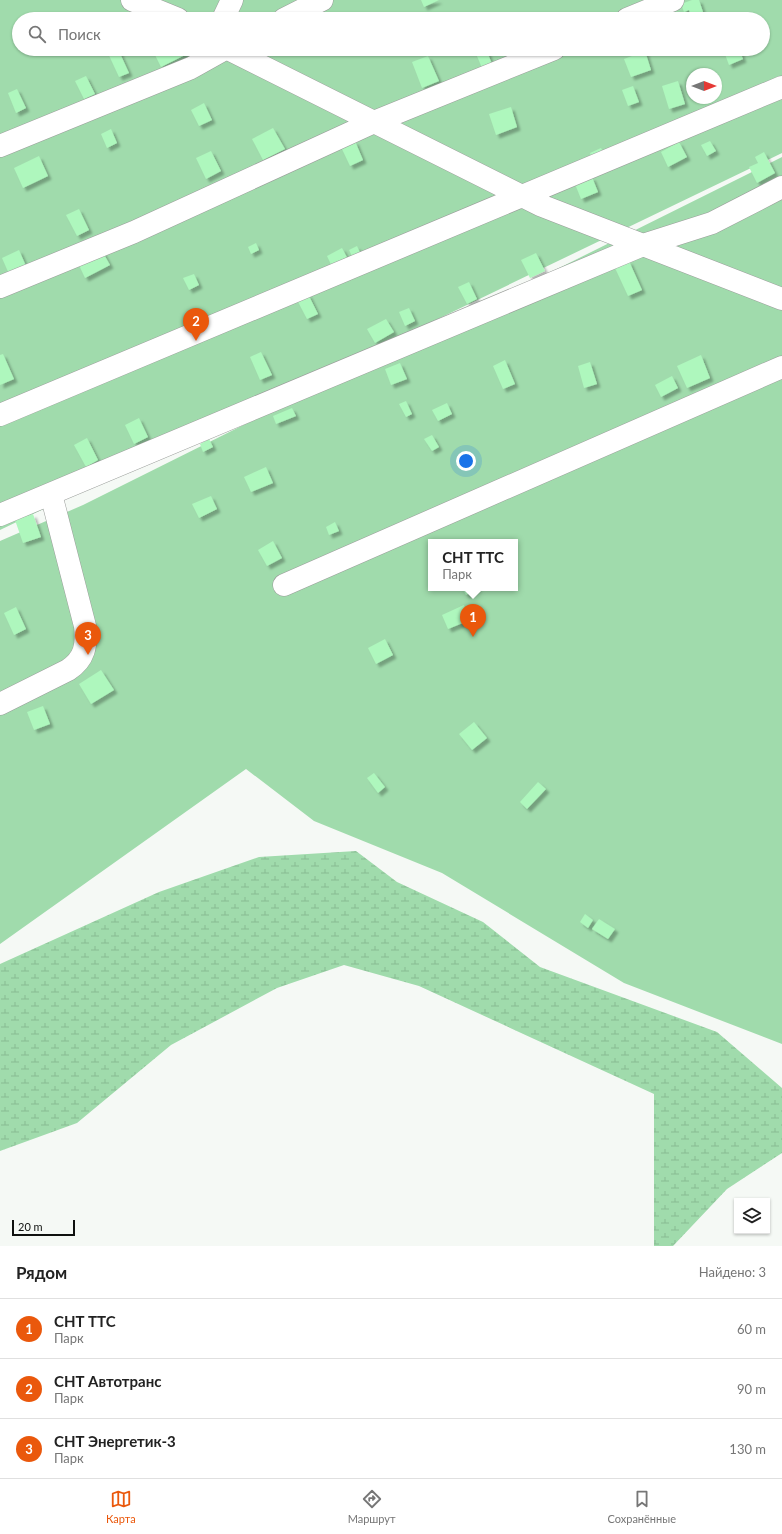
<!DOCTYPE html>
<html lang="ru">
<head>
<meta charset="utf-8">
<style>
	body { margin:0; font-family:Lato,sans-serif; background:#f2f2f2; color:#222 }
	.controls { position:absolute; right:12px; bottom:12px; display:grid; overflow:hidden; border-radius:0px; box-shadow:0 1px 3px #0004 }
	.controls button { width:36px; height:36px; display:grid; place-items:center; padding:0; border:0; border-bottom:1px solid #e0e0e0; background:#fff; color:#222; font:20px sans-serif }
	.compass { position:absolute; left:686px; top:68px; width:36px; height:36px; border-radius:50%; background:#fff; box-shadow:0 1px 3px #0004; rotate:90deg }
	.scale { position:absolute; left:12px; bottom:10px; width:63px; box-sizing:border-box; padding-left:4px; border:2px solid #0f110f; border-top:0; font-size:11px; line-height:14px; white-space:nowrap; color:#0f110f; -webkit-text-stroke:3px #f5f9f5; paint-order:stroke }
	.you { position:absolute; left:466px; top:461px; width:14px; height:14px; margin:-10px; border:3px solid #fff; border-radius:50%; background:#1a73e8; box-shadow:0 0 0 6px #1a73e833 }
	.badge { display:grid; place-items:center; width:26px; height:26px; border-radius:50%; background:#ea580c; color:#fff; font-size:13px; font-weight:700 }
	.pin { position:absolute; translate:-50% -33px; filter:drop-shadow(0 1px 2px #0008) }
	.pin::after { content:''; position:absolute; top:21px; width:14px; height:12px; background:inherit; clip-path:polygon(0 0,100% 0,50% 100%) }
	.popup { position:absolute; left:428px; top:539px; width:90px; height:52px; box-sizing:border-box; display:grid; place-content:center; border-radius:0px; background:#fff; filter:drop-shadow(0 1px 3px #0005); font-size:13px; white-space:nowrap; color:#767676 }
	.popup b { font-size:15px; color:#222 }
	.popup::after { content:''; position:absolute; left:50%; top:100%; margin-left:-8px; border:8px solid transparent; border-top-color:#fff }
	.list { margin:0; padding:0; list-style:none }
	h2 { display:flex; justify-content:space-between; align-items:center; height:52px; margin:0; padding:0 16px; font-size:17px }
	h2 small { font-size:13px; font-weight:400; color:#767676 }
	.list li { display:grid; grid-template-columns:26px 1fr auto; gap:12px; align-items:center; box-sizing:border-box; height:60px; padding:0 16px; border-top:1px solid #e0e0e0 }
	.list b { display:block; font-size:15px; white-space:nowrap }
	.list p { margin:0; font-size:13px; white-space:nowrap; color:#767676 }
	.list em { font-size:13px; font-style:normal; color:#767676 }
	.icon { flex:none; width:22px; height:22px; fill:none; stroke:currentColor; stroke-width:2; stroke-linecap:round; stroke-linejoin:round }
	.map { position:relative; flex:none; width:782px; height:1246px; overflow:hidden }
	.search { position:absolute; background:#fff; box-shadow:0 1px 3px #0004; left:12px; right:12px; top:12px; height:44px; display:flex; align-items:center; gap:10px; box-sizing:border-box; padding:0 14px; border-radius:22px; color:#767676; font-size:15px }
	.sheet { height:232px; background:#fff }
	nav { display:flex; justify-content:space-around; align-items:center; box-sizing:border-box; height:56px; border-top:1px solid #e0e0e0; background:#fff; font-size:11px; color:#767676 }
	nav a { display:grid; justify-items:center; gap:2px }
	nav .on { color:#ea580c }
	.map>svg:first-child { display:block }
	.wetland { fill:url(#wetland-marsh) }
	.garden { fill:#a0dbac; fill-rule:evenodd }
	.building { fill:#aef7bd; filter:url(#shadow) }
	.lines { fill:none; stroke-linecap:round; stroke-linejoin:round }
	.minor-casing { stroke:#9a9d9a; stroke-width:23 }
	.minor { stroke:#fff; stroke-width:22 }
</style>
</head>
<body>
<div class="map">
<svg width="782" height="1246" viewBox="0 0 782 1246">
	<defs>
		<pattern id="wetland-marsh" width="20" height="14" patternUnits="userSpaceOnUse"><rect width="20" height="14" fill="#a0dbac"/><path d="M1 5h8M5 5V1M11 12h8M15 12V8" fill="none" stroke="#89bb93"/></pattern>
		<filter id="shadow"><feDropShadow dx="3.5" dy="3.5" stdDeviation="1" flood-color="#0004"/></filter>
	</defs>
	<rect width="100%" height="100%" fill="#f5f9f5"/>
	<path class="wetland" d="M356 851 397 882 483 922 540 967 717 1032 782 1088V1153L727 1189 673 1246H654V1094L419 986 344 965 277 988 171 1045 77 1123 0 1151V964L159 892 259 857Z"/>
	<path class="garden" d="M0 0H782V153L0 530ZM19 19H763V49H19ZM692 74H716V98H692Z
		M782 157V1044L624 983 442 873 314 821 246 769 0 944V541L83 505ZM431 542H515V588H431Z"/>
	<path class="building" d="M421 0H439L424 7Z
		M692 0H699L704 15 692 19 689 10 684 12 681 4Z
		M35 12 43 19H29Z
		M106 49H118L129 73 119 77Z
		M152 49H184L187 54 161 67Z
		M474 49H486L492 64 482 68Z
		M501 49H520L504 56Z
		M723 49H739L743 59 729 65Z
		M645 51 651 70 631 77 624 59Z
		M428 56 439 81 422 88 412 62Z
		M86 76 95 94 84 99 75 81Z
		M678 81 685 104 669 109 662 86Z
		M633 86 639 102 628 106 622 90Z
		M17 89 26 108 16 113 8 93Z
		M204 103 212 120 199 126 191 110Z
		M511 107 517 127 496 135 489 114Z
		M273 128 285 149 263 160 252 139Z
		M111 129 117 143 107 148 101 134Z
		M355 141 363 160 350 166 341 147Z
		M710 141 716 151 707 156 701 145Z
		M679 142 687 157 668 167 661 152Z
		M601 148 605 156 593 161 590 153Z
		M211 151 221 171 206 179 196 158Z
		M764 152 775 173 757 183 749 167 758 163 755 157Z
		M39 156 48 176 23 188 14 168Z
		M592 177 598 192 581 199 575 184Z
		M79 209 89 230 77 236 66 215Z
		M256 243 259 250 251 254 248 247Z
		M357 246 362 257 354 260 349 250Z
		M342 248 350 263 334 271 327 256Z
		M101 249 110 265 85 278 77 261Z
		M19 250 26 266 9 274 2 258Z
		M536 253 545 271 530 278 521 260Z
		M629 261 642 290 628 296 615 268Z
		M194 274 199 285 189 290 183 278Z
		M469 282 477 299 467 304 458 287Z
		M308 294 318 314 307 319 297 300Z
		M409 308 415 321 405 326 399 312Z
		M386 319 394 332 375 343 367 329Z
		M261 352 272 375 260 380 250 357Z
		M3 354 14 379 0 385V355Z
		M701 355 710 378 687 388 677 366Z
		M505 360 515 384 503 389 493 366Z
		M590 362 597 384 584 388 578 366Z
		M400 363 407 379 391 385 385 369Z
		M672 376 678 388 661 397 655 385Z
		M406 401 412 414 406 417 399 404Z
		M447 403 452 414 438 421 432 410Z
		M292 408 296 416 276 424 273 416Z
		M139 418 148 437 134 444 125 425Z
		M432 435 439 447 432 451 424 439Z
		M87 438 98 460 86 467 74 445Z
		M209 439 213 447 203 452 200 444Z
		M266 467 273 483 251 492 244 477Z
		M211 496 217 509 199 518 192 504Z
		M33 514 41 537 23 543 15 520Z
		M335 522 339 531 329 535 326 527Z
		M273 541 282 558 267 566 258 550Z
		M462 588H478L466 595Z
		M464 605 470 620 448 629 442 615Z
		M16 607 26 629 14 635 4 613Z
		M385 639 393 655 376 664 368 648Z
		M101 670 114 690 91 704 79 684Z
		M43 706 50 724 34 730 27 712Z
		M474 722 487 738 472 750 459 734Z
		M374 773 385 787 378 793 367 778Z
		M538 782 546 789 527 809 520 802Z
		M585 914 593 920 588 928 580 922Z
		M599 919 615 929 608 939 592 929Z"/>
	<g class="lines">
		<defs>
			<path id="minor" d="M132 0 178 19
				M223 19 232 0
				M284 19 322 0
				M627 19 673 0
				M228 49 540 205 782 299
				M0 146 191 68 225 49
				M0 287 134 232 374 122 554 49
				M0 415 782 87
				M0 515 643 245 712 223 782 187
				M284 585 782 367
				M0 704 68 670C85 659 87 645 85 626L51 494"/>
		</defs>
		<use href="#minor" class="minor-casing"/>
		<use href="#minor" class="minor"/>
	</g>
</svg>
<div class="controls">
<button><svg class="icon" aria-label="layers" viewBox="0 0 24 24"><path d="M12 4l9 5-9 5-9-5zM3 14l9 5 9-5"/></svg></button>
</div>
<svg class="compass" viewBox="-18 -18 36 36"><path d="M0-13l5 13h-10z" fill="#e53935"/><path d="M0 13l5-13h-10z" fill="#767676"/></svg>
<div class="scale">20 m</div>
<div class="you"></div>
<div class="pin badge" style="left:473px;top:637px">1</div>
<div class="popup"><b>СНТ ТТС</b>Парк</div>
<div class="pin badge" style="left:196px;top:341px">2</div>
<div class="pin badge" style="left:88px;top:655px">3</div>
<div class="search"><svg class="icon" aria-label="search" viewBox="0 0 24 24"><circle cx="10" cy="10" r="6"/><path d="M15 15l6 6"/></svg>Поиск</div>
</div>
<section class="sheet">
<h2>Рядом<small>Найдено: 3</small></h2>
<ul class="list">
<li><span class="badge">1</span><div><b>СНТ ТТС</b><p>Парк</p></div><em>60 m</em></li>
<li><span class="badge">2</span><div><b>СНТ Автотранс</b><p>Парк</p></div><em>90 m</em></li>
<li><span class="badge">3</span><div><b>СНТ Энергетик-3</b><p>Парк</p></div><em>130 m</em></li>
</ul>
</section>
<nav>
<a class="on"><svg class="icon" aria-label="map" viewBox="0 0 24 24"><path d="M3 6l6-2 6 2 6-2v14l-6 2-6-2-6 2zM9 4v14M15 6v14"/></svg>Карта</a>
<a><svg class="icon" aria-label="directions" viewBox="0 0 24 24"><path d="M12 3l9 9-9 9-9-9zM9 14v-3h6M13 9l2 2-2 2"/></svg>Маршрут</a>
<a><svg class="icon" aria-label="saved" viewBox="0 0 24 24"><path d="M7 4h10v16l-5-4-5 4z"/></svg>Сохранённые</a>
</nav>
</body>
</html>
